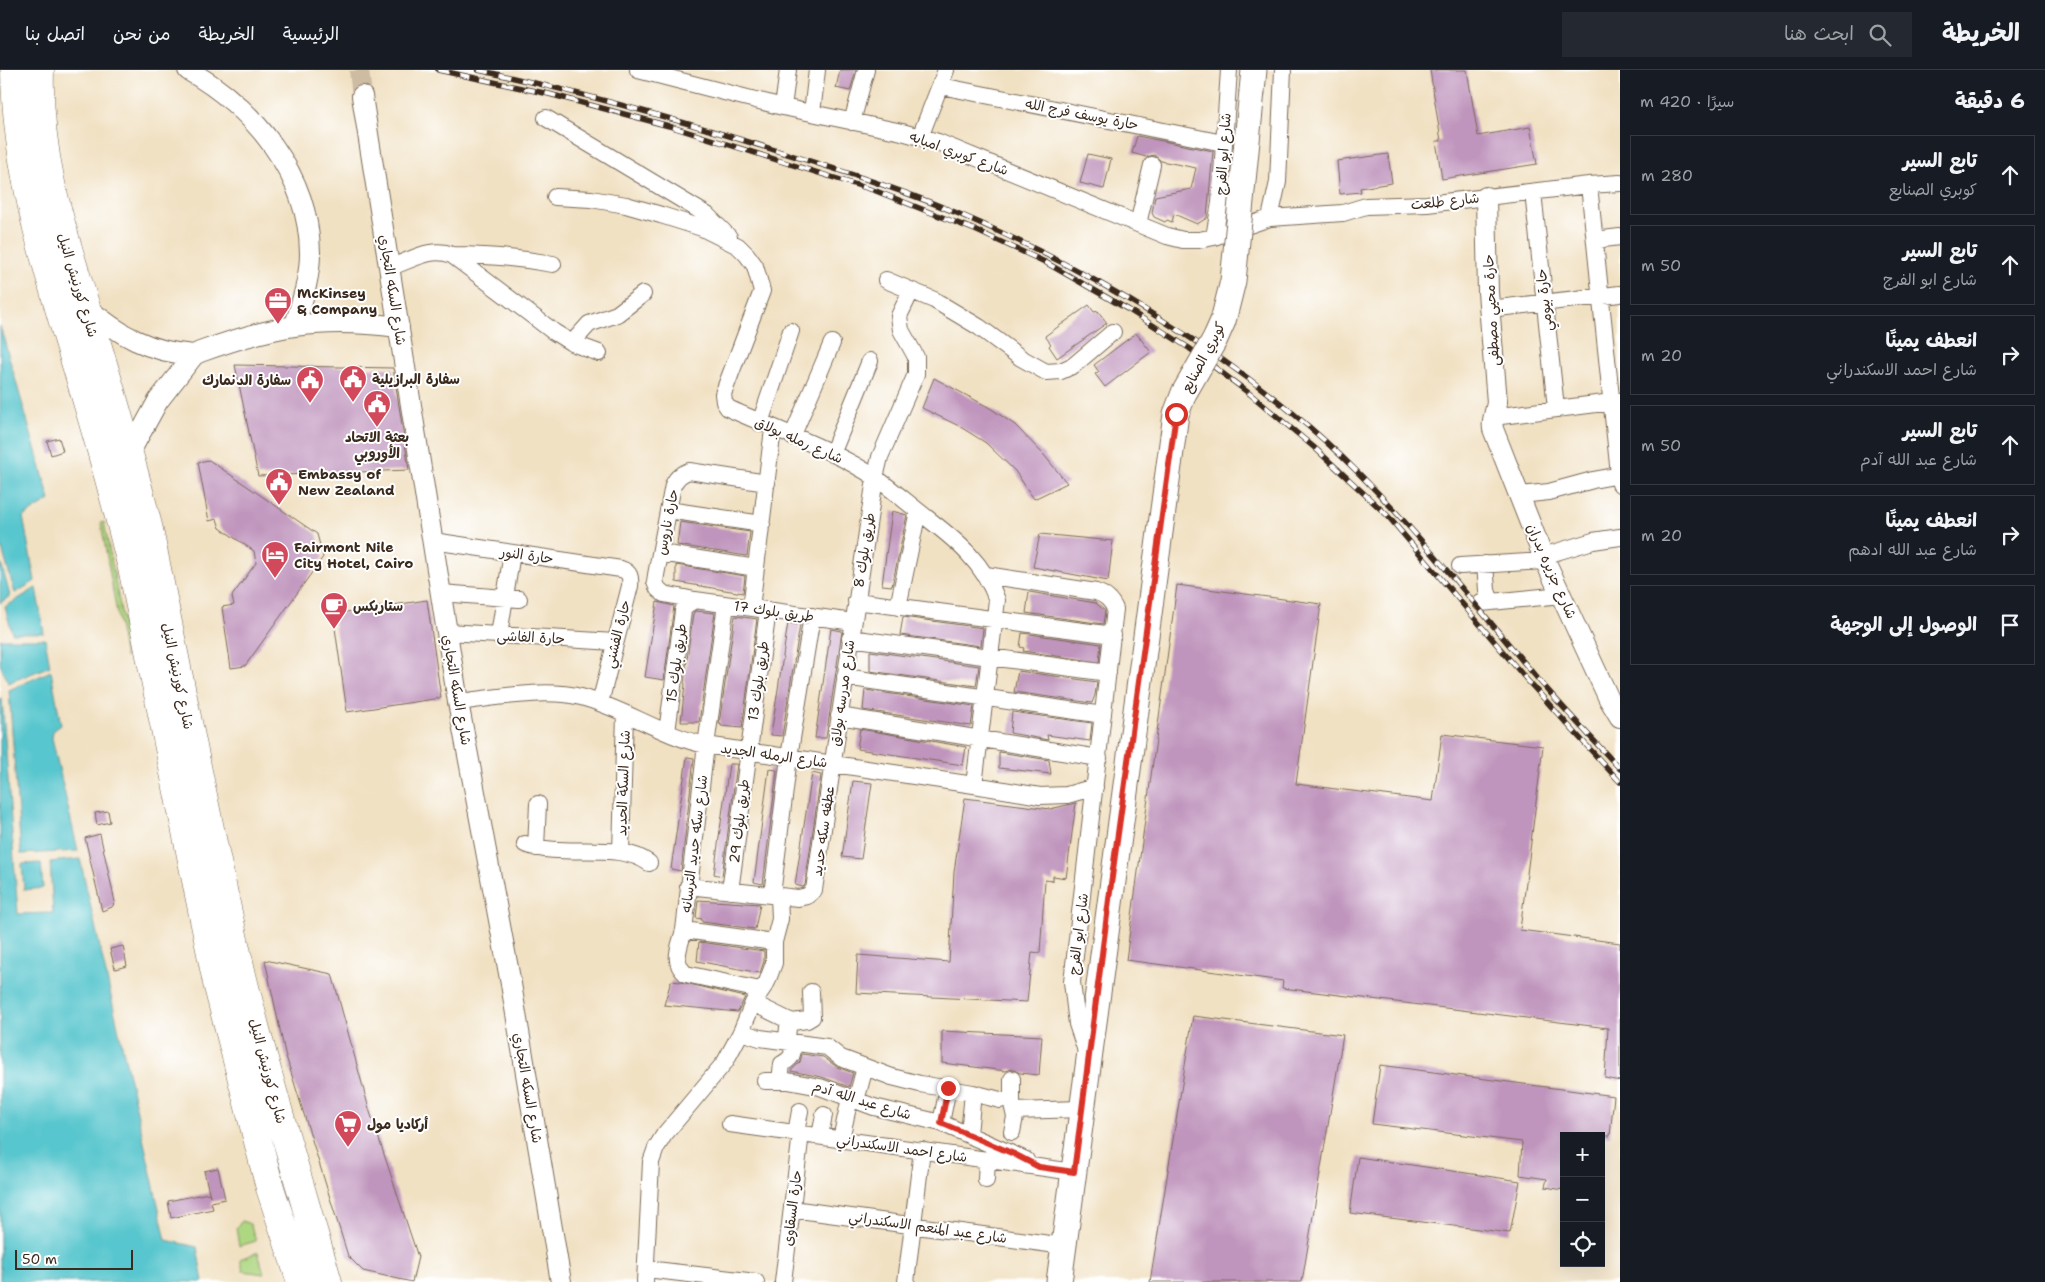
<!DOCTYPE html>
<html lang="ar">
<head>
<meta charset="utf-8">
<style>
	body { margin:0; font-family:"Shantell Sans","Playpen Sans Arabic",sans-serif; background:#242831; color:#f1f3f6; direction:rtl }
	.controls { position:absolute; right:15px; bottom:15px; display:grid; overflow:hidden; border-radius:0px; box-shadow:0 5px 20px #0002 }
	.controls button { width:45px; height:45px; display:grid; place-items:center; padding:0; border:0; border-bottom:1px solid #363941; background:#171b24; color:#f1f3f6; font:25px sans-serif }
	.scale { position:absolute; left:15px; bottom:12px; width:118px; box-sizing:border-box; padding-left:5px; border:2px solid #3b2a1e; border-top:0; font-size:14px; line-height:18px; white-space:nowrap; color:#3b2a1e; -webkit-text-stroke:4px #fff; paint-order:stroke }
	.stop { position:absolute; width:15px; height:15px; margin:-11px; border:4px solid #d93025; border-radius:50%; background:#fff }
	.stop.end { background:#d93025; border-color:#fff; box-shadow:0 1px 5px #0008 }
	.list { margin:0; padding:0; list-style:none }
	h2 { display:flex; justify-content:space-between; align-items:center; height:65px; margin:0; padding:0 20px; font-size:21px }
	h2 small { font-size:16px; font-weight:400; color:#9ea1a6 }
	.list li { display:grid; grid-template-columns:32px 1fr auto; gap:15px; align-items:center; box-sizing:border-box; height:80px; margin:0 10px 10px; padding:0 10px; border:1px solid #363941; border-radius:0px }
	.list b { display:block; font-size:19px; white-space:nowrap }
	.list p { margin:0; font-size:16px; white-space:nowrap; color:#9ea1a6 }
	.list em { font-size:16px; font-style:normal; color:#9ea1a6 }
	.icon { flex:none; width:28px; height:28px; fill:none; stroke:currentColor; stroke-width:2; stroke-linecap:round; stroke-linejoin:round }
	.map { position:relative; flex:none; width:1620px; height:1212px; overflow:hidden; direction:ltr }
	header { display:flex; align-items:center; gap:30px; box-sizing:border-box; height:70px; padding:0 25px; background:#171b24; border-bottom:1px solid #363941 }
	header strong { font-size:24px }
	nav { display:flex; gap:28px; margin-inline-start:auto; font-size:18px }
	.search { width:350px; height:45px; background:#242831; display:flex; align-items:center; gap:12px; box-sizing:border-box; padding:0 18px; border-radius:0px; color:#9ea1a6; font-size:19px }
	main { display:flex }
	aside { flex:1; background:#171b24 }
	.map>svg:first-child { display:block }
	.green { fill:#aed782; stroke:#748050 }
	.water { fill:#59c6ce; stroke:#4a7876 }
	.building { fill:#c095bd }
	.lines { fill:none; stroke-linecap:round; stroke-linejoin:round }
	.tertiary-tunnel { stroke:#cdbca2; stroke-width:20; stroke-dasharray:20 10; stroke-linecap:butt }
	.minor-casing { stroke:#7b6a58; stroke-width:18 }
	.tertiary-casing { stroke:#7b6a58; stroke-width:22 }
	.primary-casing { stroke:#7b6a58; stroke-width:27 }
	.trunk-casing { stroke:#7b6a58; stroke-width:29 }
	.minor { stroke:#fff; stroke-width:16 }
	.tertiary { stroke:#fff; stroke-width:20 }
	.primary { stroke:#fff; stroke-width:25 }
	.trunk { stroke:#fff; stroke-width:28 }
	.rail-casing { stroke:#3b2a1e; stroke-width:5.5 }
	.rail { stroke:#fff; stroke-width:4; stroke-dasharray:11; stroke-linecap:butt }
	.primary-bridge-casing { stroke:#7b6a58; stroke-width:27; stroke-linecap:butt }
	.primary-bridge { stroke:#fff; stroke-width:25 }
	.route { stroke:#d93025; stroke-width:6 }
	.labels { text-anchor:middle; stroke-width:4; stroke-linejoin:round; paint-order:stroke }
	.street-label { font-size:14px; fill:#3b2a1e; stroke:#fff }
	.poi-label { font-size:14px; font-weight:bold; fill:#3b2a1e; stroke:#fff; text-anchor:start }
</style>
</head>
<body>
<header>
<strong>الخريطة</strong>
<div class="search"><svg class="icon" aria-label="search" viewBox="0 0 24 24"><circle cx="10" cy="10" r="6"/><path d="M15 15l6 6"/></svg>ابحث هنا</div>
<nav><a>الرئيسية</a><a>الخريطة</a><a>من نحن</a><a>اتصل بنا</a></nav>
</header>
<main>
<aside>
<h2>6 دقيقة<small>سيرًا · 420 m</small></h2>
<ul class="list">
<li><svg class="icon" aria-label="ahead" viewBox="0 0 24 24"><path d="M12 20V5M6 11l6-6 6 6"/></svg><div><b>تابع السير</b><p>كوبري الصنايع</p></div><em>280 m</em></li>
<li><svg class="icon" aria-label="ahead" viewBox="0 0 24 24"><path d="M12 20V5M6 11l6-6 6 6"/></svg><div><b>تابع السير</b><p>شارع ابو الفرج</p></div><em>50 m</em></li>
<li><svg class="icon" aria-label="right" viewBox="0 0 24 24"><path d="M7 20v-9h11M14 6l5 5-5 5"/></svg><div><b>انعطف يمينًا</b><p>شارع احمد الاسكندراني</p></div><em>20 m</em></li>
<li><svg class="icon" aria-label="ahead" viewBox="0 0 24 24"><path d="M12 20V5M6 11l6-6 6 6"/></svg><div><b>تابع السير</b><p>شارع عبد الله آدم</p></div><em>50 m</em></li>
<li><svg class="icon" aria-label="right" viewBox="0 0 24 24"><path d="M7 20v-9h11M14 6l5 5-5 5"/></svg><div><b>انعطف يمينًا</b><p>شارع عبد الله ادهم</p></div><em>20 m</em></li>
<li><svg class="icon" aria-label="arrive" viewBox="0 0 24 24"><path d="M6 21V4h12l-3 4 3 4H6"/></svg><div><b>الوصول إلى الوجهة</b></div></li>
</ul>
</aside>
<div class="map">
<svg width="1620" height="1212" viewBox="0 0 1620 1212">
	<rect width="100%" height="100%" fill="#fff"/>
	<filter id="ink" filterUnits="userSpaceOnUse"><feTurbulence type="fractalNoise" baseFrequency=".02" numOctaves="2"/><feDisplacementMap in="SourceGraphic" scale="10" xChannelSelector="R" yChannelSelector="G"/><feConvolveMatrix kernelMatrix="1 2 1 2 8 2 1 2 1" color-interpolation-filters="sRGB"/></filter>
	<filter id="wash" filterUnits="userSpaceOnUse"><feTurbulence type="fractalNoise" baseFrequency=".0096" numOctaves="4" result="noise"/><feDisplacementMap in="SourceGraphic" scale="20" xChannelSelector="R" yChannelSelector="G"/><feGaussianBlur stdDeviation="1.12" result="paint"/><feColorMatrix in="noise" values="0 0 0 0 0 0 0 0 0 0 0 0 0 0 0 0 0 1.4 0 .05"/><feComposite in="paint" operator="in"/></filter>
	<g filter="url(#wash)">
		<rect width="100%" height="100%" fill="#f1e1c3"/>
		<path class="green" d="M104 452 128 579 125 588 101 453Z
			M242 1151 250 1154 256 1171 239 1176 236 1158Z
			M258 1182 264 1204 243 1201 240 1189Z"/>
		<path class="water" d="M0 256 50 430 23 447 35 511 15 523 2 479H0Z
			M1 493 10 526 0 533V494Z
			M36 518 44 563H12L5 537Z
			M0 569H45L50 596 8 613 0 594Z
			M51 601 61 655 53 661 52 668 78 781 21 784 9 620Z
			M2 629 18 844 53 843 50 792 80 789 166 1170 197 1177 203 1212H0V630Z
			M41 793 43 818 24 820 22 794Z"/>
		<g id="blocks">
			<path class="building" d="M840 0H856L850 21 836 18Z
				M1430 0H1467L1478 66 1530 57 1537 94 1442 109 1436 71H1441Z
				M1137 66 1213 81 1207 148 1197 154 1174 144 1172 152 1167 150 1165 152 1154 147 1152 143 1155 126 1191 119 1196 98 1161 91 1154 85 1146 87 1132 83Z
				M1088 84 1111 89 1104 119 1080 113Z
				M1388 84 1392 113 1360 118 1361 122 1340 124 1337 91Z
				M1089 235 1094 242 1098 241 1107 253 1057 288 1049 276 1051 274 1045 266Z
				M1136 263 1151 282 1105 317 1095 304 1099 302 1094 295Z
				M235 295 393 298 409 400 258 406Z
				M934 308 990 338 1015 355 1044 385 1067 413 1034 429 1015 401 986 373 959 356 922 338Z
				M59 368 63 381 51 385 47 371Z
				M209 390 317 464 323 487 245 596 231 598 222 537 234 535 232 526 256 493 254 481 220 458 217 449 209 451 198 392Z
				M892 441 907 445 892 516 882 515Z
				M680 452 750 462 747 486 677 475Z
				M1040 464 1113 471 1108 511 1033 497Z
				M676 495 745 506 743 523 676 512Z
				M1177 515 1321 534 1296 714 1433 731 1442 664 1543 676 1520 860 1620 873V1011L1605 1008 1608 958 1282 918 1283 911 1126 890Z
				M1029 522 1096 533 1105 541 1103 554 1026 543Z
				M427 530 441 628 347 642 333 544Z
				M657 532 674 536 664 610 645 607Z
				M695 541 715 543 699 652H681L685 614 684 613 693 544Z
				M735 546 757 549 742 658 721 656V654H719Z
				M903 547 983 558 981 576 900 565Z
				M788 553 800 555 782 666 771 665Z
				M831 559 842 561 826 668H815Z
				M1022 563 1101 574 1099 592 1023 581 1024 578 1020 577Z
				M870 581 979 596 976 616 870 601Z
				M1018 601 1097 612 1095 625 1092 633 1014 622Z
				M865 620 974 636 971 656 863 640Z
				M1012 642 1092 653 1090 671 1047 665 1048 670 1010 663Z
				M860 659 966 677 963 695 857 679Z
				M999 682 1049 690 1051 704 999 698Z
				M687 687 694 688 681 801 671 799Z
				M729 694H737L722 806 714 804Z
				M769 699 777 700 763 814 754 812Z
				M812 703 821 705 805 815 803 817 795 815Z
				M853 711 872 713 861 789 842 787Z
				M965 728 1050 739 1076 733 1066 808 1053 806V811L1045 810 1040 883 1032 882 1027 932 856 923 858 885 949 892 954 802Z
				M108 741 110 752 97 755 95 743Z
				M100 764 115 832 112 837 102 841 85 768Z
				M698 830 760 834 755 859 702 852V849L696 848Z
				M699 872 764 881V891L760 903 697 891Z
				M123 876 127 896 115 899 110 879Z
				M265 890 332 904 369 1039 418 1187 412 1212 363 1201 348 1186 285 983Z
				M671 911 681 912 745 927 738 942 664 935Z
				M1193 946 1343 965 1302 1212H1150Z
				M942 961 1042 966 1039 1005 1020 1003 1012 999 1006 1001 942 993Z
				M802 984 823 987 837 997 853 1003 849 1017 822 1007 791 1001 800 992Z
				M1380 995 1614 1026 1610 1066H1564V1120L1545 1117 1547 1109 1520 1105 1522 1072 1372 1054Z
				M1358 1087 1520 1111 1510 1163 1350 1143Z
				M218 1098 225 1129 211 1132 213 1139 171 1148 168 1131 209 1123 210 1126 204 1101Z"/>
		</g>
	</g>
	<g filter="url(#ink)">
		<use href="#blocks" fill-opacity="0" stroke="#7b6a58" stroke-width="1"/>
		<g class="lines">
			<path class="tertiary-tunnel" d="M359 0 362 26"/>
			<defs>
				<path id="minor" d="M638 0 783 37 902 62 938 72 1167 166 1183 170H1199L1214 167 1270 148 1343 143 1366 136 1427 134 1589 115 1620 113
					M941 16 1223 73
					M783 37 788 0
					M812 43 817 0
					M546 48 707 145 729 167
					M852 52 866 0
					M920 67 946 0
					M1589 115 1620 414
					M1533 122 1556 338
					M555 127 591 129 626 135 661 145 702 158 738 176 747 185 755 196 762 221 723 324 724 332 728 338C774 359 835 380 876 408 893 420 910 435 927 448 957 471 984 493 997 530L974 715
					M1270 148 1278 112 1283 0
					M1138 154 1152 95
					M1214 167 1220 133 1229 0
					M1595 170 1620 167
					M452 185C487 185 519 188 553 194
					M390 197C411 191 430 176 452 185L554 262 572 273 599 283
					M886 210 934 230 979 257 1021 288 1046 302 1061 301 1074 295 1113 262
					M1489 239 1620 224
					M572 273 589 254 617 244 643 224
					M1493 347 1620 331
					M760 353 791 261
					M792 367 832 273
					M832 384 870 291
					M767 413 689 401C681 404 677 407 673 415L656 505 655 512 658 519 664 524 695 530 853 552
					M1520 425 1549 422 1593 410 1620 405
					M668 440 762 454
					M433 471 621 499C630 502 631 507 630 516L600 633
					M661 483 756 498
					M1543 486 1593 471 1620 467
					M1485 494 1487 520 1491 532
					M1460 496 1545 491
					M986 505 1096 522C1106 525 1111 530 1115 539L1072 912 1077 954 1087 984
					M441 523 519 529
					M856 531 1113 565
					M1481 533 1562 525
					M726 535 706 675 684 860C680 876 671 892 686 904L760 920
					M898 537 918 441
					M751 538 773 359
					M447 562 615 572
					M499 565 512 483
					M850 568 1108 603
					M845 607 1103 645
					M458 632C496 628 544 618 581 627 624 638 662 666 706 675L974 715 1040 726 1067 725 1095 717
					M839 646 1099 688
					M667 662 683 541 685 536 695 530
					M525 774C564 789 617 770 649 793
					M536 778 538 734
					M621 782 625 644
					M688 816 798 828 807 826 814 820 875 408 880 387 916 304V287L901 260 899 246 911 221
					M730 821 768 540
					M772 825 789 687 812 546
					M684 860 774 872
					M753 933 792 952
					M741 962 760 968 827 977 841 988 892 1007 920 1014 973 1023 1000 1030
					M765 1011H788L820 1017 874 1037 941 1053 1026 1090
					M780 1011 782 994C795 987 795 980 787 969L788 957 792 952 807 950 812 947 811 922
					M856 1031 865 997
					M1014 1041 1082 1039
					M941 1053 948 1018
					M730 1054 1074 1102
					M1012 1062 1015 1047 1012 1034V1009
					M796 1063 800 1041
					M969 1064 973 1023
					M820 1066 824 1045
					M841 1069 850 1028
					M986 1110 987 1089
					M792 1139 1064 1176
					M647 1199 756 1212
					M645 1212 651 1092 656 1078 664 1065 725 992 741 962 753 933 767 912 774 893V872L780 849 779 826
					M783 1212 801 1063
					M906 1212 922 1080"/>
				<path id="tertiary" d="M188 0C254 38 309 104 310 183 310 208 302 231 295 255
					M362 26 458 632 511 914 561 1212
					M1486 127 1488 222 1497 332C1496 342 1491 349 1493 359L1543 486 1609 629 1620 647
					M85 236C119 265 149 282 194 285
					M130 382 158 331 194 285 200 282C274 255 320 247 399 257"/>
				<path id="primary" d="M1252 21 1254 0
					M1059 1212 1173 366"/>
				<path id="trunk" d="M15 0C16 106 49 205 79 305 99 371 117 436 133 502L217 913 270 1118 301 1212
					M40 0C37 88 63 162 88 244 110 316 131 387 149 460 180 609 208 760 243 909 268 1011 299 1111 328 1212"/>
			</defs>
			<use href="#minor" class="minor-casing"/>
			<use href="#tertiary" class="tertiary-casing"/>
			<use href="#primary" class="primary-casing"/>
			<use href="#trunk" class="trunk-casing"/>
			<use href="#minor" class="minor"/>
			<use href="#tertiary" class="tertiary"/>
			<use href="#primary" class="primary"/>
			<use href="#trunk" class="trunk"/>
			<defs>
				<path id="rail" d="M438 0 549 24 669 56 876 121 975 160 1045 192 1129 240 1189 278 1250 324 1316 379 1387 445 1527 610 1620 712
					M478 0C571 20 661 45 752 73 829 97 907 120 980 153 1099 206 1227 283 1324 370 1401 440 1465 523 1532 602 1560 635 1591 667 1620 699"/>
			</defs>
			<use href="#rail" class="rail-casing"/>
			<use href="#rail" class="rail"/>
			<defs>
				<path id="primary-bridge" d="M1173 366 1176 344 1184 323 1215 269 1223 251 1233 211 1252 21"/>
			</defs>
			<use href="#primary-bridge" class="primary-bridge-casing"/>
			<use href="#primary-bridge" class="primary-bridge"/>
		</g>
	</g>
	<g class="lines" filter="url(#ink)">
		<path class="route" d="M948 1018 941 1053 1014 1084 1039 1097 1074 1102 1111 814 1176 344"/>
	</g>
	<defs>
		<symbol id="office-pin" viewBox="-11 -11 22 30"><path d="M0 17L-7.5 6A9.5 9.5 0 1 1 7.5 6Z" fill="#d1495b" stroke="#fff"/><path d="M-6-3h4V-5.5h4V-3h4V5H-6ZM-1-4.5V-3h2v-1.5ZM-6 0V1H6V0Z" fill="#fff"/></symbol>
		<symbol id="civic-pin" viewBox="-11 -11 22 30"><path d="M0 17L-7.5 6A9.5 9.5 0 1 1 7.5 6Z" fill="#d1495b" stroke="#fff"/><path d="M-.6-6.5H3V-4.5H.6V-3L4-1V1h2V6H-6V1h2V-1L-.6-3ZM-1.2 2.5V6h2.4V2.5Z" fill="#fff"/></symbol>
		<symbol id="hotel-pin" viewBox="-11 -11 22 30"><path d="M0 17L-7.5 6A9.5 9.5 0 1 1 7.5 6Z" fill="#d1495b" stroke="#fff"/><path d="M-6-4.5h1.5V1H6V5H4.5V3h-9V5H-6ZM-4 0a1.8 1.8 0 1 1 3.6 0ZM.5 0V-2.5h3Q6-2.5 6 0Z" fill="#fff"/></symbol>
		<symbol id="cafe-pin" viewBox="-11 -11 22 30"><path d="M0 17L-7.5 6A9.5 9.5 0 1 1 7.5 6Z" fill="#d1495b" stroke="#fff"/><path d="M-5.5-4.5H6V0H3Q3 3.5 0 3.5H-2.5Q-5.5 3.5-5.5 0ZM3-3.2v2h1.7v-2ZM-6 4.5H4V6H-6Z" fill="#fff"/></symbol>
		<symbol id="supermarket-pin" viewBox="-11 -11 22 30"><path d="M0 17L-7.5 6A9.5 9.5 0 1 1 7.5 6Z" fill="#d1495b" stroke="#fff"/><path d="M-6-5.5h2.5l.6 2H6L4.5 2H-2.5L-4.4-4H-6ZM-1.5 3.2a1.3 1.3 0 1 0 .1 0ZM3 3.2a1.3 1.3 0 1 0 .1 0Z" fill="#fff"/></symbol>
	</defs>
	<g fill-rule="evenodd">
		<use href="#office-pin" x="262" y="215" width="32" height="43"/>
		<use href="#civic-pin" x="337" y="293" width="32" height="43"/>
		<use href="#civic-pin" x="294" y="294" width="32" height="43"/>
		<use href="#civic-pin" x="361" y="318" width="32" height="43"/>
		<use href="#civic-pin" x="263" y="396" width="32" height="43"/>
		<use href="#hotel-pin" x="259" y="469" width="32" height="43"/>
		<use href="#cafe-pin" x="318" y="520" width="32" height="43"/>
		<use href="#supermarket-pin" x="332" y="1038" width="32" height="43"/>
	</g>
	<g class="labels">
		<g class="street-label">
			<text transform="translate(1082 44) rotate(11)" y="5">حارة يوسف فرج الله</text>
			<text transform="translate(959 83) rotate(20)" y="5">شارع كوبري امبابه</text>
			<text transform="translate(1223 84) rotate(-86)" y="5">شارع ابو الفرج</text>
			<text transform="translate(1445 131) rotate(-6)" y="5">شارع طلعت</text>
			<text transform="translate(78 215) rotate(73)" y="5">شارع كورنيش النيل</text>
			<text transform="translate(393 220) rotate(81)" y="5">شارع السكه التجاري</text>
			<text transform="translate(1544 230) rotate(-96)" y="5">حارة بيومي</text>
			<text transform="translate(1491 240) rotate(-93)" y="5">حارة محيي مصطفى</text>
			<text transform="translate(1203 287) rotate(-62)" y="5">كوبري الصنايع</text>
			<text transform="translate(799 370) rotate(24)" y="5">شارع رمله بولاق</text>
			<text transform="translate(667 452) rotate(-79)" y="5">حارة ناروس</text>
			<text transform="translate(864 480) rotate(-81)" y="5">طريق بلوك 8</text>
			<text transform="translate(527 485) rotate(8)" y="5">حارة النور</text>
			<text transform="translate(1552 501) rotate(66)" y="5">شارع جزيره بدران</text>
			<text transform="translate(774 541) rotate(8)" y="5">طريق بلوك 17</text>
			<text transform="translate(617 564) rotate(-76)" y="5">حارة الفشني</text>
			<text transform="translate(531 567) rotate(3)" y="5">حارة الفاشى</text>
			<text transform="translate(676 593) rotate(-82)" y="5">طريق بلوك 15</text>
			<text transform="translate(178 606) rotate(78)" y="5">شارع كورنيش النيل</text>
			<text transform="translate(758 611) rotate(-82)" y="5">طريق بلوك 13</text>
			<text transform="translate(457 620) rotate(80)" y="5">شارع السكه التجاري</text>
			<text transform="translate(842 623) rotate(-82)" y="5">شارع مدرسه بولاق</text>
			<text transform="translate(774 685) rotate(8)" y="5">شارع الرمله الجديد</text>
			<text transform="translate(623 713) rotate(-88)" y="5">شارع السكة الحديد</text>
			<text transform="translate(739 751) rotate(-83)" y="5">طريق بلوك 29</text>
			<text transform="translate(823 761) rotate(-82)" y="5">عطفه سكه حديد</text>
			<text transform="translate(694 774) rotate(-83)" y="5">شارع سكه حديد الترسانه</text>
			<text transform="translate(1078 864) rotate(-83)" y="5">شارع ابو الفرج</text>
			<text transform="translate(268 1001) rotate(75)" y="5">شارع كورنيش النيل</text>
			<text transform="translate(528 1018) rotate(80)" y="5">شارع السكه التجاري</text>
			<text transform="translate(862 1030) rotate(17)" y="5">شارع عبد الله آدم</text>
			<text transform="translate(902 1078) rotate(8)" y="5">شارع احمد الاسكندراني</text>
			<text transform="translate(792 1138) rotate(-83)" y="5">حارة السقاوى</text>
			<text transform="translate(928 1157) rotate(8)" y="5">شارع عبد المنعم الاسكندراني</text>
		</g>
		<g class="poi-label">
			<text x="297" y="228">McKinsey<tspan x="297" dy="16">&amp; Company</tspan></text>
			<text x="372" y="314">سفارة البرازيلية</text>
			<text x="291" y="315" text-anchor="end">سفارة الدنمارك</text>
			<text x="377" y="372" text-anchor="middle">بعثة الاتحاد<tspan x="377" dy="16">الأوروبي</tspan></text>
			<text x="298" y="409">Embassy of<tspan x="298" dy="16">New Zealand</tspan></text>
			<text x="294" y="482">Fairmont Nile<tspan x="294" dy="16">City Hotel, Cairo</tspan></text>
			<text x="353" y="541">ستاربكس</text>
			<text x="367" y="1059">أركاديا مول</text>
		</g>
	</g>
</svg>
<div class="controls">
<button>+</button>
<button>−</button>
<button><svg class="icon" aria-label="locate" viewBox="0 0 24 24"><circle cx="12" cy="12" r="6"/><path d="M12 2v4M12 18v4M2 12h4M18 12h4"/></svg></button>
</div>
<div class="scale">50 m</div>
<div class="stop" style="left:1176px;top:344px"></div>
<div class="stop end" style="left:948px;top:1018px"></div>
</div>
</main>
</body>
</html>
